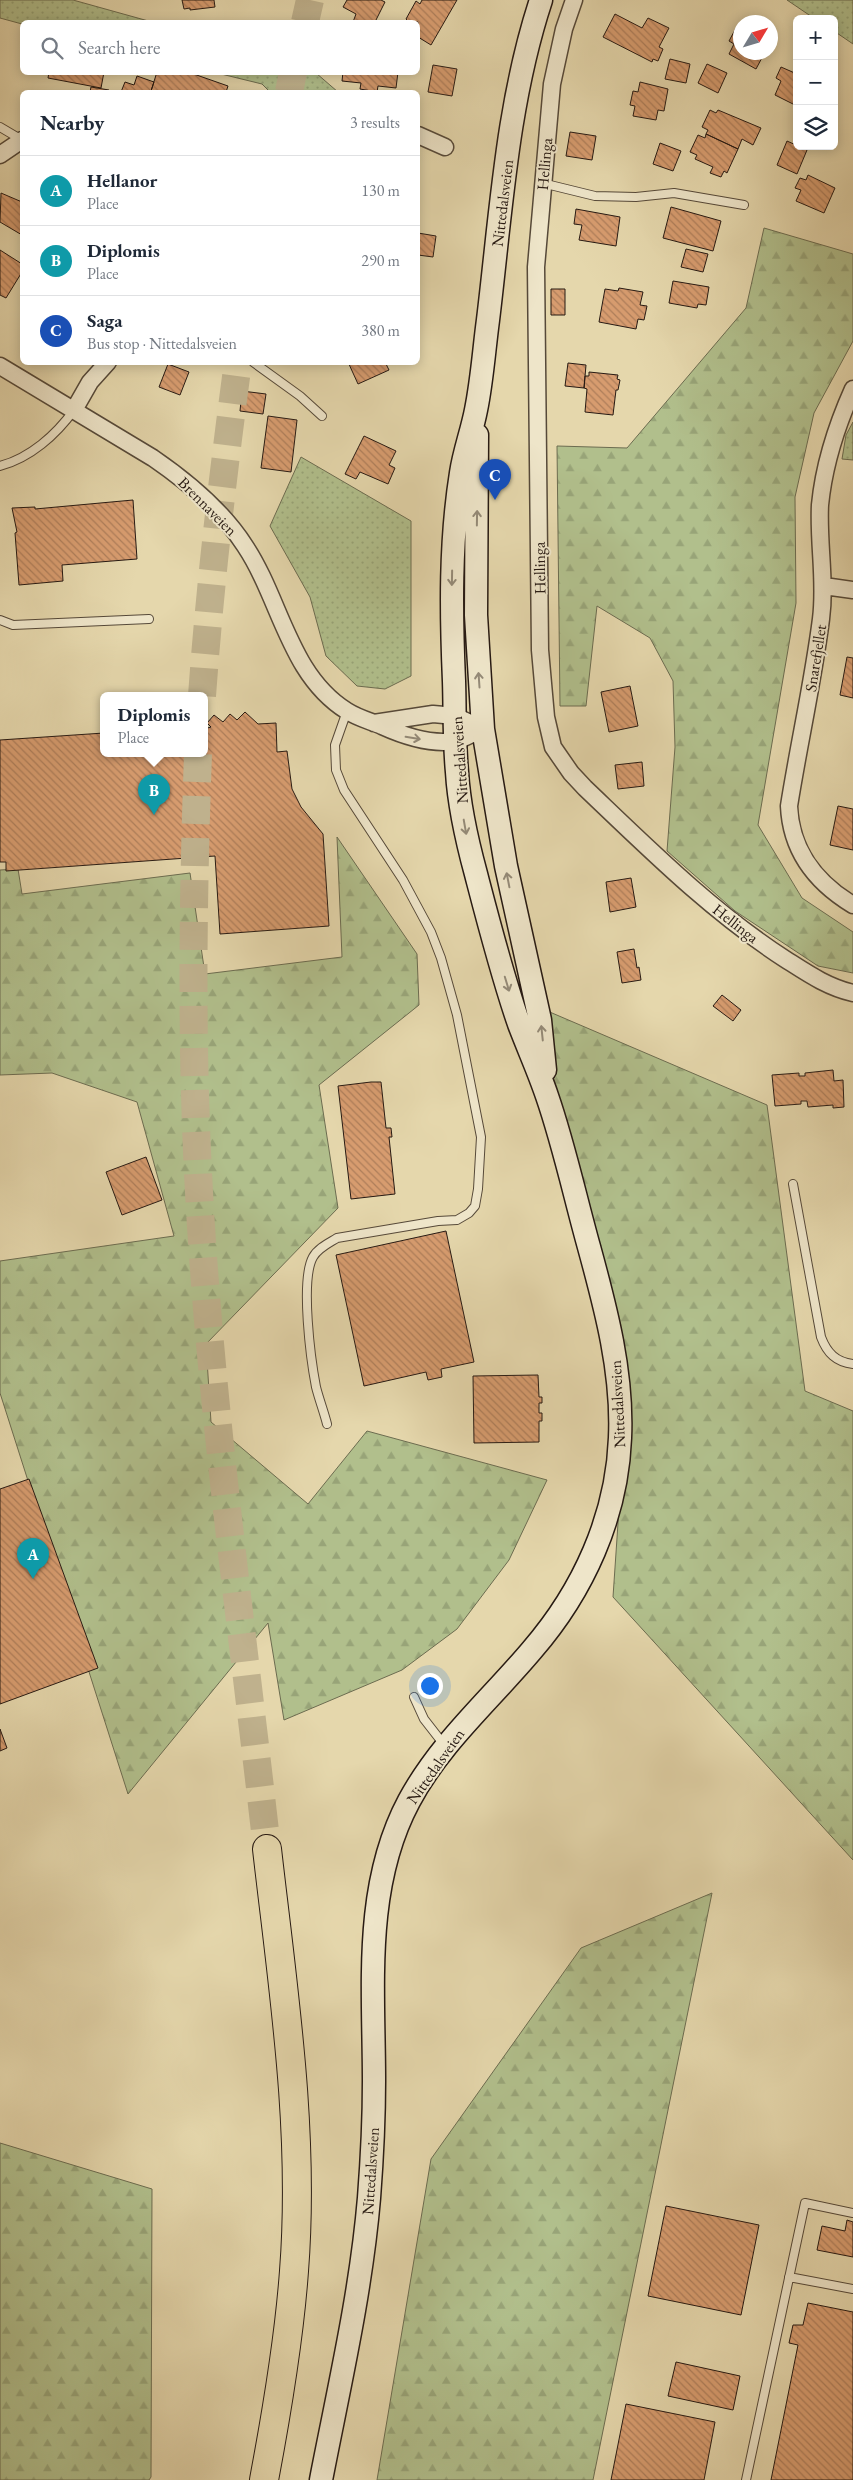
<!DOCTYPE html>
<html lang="en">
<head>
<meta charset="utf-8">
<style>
	body { margin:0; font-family:"EB Garamond",serif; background:#f6f6f7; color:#1f2937 }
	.controls { position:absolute; right:15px; top:15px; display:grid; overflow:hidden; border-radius:8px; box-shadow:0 2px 12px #0003 }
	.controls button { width:45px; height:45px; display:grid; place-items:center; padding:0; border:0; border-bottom:1px solid #e0e1e3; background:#fff; color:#1f2937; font:25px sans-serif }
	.compass { position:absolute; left:733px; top:15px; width:45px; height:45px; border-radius:50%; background:#fff; box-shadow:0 2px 12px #0003; rotate:52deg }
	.you { position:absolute; left:429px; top:1685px; width:18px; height:18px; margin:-12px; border:4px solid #fff; border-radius:50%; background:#1a73e8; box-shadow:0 0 0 8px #1a73e833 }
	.badge { display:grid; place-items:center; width:32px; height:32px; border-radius:50%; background:#8f2418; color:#fff; font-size:16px; font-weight:700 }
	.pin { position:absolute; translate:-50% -41px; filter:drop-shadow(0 1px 2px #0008) }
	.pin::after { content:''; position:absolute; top:26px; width:18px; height:15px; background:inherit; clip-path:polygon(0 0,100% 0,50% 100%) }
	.popup { position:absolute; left:100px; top:692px; width:108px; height:65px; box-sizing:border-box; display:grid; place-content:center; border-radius:8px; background:#fff; filter:drop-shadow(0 1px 4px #0005); font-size:16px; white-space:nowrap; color:#747a83 }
	.popup b { font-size:19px; color:#1f2937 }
	.popup::after { content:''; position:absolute; left:50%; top:100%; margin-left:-10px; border:10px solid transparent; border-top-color:#fff }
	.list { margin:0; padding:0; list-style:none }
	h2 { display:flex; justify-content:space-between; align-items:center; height:65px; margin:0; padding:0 20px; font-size:21px }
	h2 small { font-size:16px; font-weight:400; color:#747a83 }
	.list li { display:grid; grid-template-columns:32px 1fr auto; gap:15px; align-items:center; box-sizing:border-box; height:70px; padding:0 20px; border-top:1px solid #e0e1e3 }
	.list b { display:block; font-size:19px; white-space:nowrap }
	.list p { margin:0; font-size:16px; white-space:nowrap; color:#747a83 }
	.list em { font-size:16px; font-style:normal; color:#747a83 }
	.icon { flex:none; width:28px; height:28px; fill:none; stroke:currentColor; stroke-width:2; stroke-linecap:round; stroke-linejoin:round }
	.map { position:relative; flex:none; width:853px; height:2480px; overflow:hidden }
	.search { position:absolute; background:#fff; box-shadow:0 2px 12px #0003; left:20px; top:20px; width:400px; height:55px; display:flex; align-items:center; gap:12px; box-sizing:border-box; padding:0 18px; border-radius:8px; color:#747a83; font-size:19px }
	.panel { position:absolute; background:#fff; box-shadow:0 2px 12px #0003; left:20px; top:90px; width:400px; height:275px; border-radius:8px }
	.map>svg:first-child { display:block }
	.grass { fill:url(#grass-dots); stroke:#6c6c50 }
	.forest { fill:url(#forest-firs); stroke:#6c6c50 }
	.building { fill:url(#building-back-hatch); stroke:#271a13 }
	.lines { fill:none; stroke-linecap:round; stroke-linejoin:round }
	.highway-tunnel { stroke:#bfb18d; stroke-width:28; stroke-dasharray:28 14; stroke-linecap:butt }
	.lane-casing { stroke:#564939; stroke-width:10 }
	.street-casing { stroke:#564939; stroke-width:19 }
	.secondary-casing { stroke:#271a13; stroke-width:25 }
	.highway-casing { stroke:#271a13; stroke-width:30 }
	.lane { stroke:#eee5c9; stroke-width:8 }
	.street { stroke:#eee5c9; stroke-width:16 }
	.secondary { stroke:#eee5c9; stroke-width:22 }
	.highway { stroke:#e5d7ac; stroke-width:28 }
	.oneway { stroke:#948a77 }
	.labels { text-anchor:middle; stroke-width:4; stroke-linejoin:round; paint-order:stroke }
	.street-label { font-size:16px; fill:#271a13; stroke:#eee5c9 }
</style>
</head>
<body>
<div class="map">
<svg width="853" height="2480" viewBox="0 0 853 2480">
	<defs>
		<pattern id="grass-dots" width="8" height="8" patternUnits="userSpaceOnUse" patternTransform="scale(1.25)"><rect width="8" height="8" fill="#b1bf8c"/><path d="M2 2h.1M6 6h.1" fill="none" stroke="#98a478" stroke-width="1.8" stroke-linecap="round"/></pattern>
		<pattern id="forest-firs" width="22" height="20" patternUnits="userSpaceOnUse" patternTransform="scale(1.25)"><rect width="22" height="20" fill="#b1bf8c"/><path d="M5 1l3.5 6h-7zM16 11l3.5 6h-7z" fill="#98a478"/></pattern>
		<pattern id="building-back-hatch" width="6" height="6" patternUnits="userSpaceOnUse" patternTransform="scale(1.25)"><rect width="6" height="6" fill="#d79c6f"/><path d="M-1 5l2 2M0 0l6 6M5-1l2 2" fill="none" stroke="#ae7e5a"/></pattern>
	</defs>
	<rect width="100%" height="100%" fill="#e5d7ac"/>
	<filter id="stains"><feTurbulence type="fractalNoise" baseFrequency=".004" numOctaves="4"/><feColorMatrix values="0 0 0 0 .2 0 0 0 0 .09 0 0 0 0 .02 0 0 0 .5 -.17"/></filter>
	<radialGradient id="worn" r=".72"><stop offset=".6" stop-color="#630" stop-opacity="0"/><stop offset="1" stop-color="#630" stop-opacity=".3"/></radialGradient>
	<path class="grass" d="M0 0H73L152 22 22 24 0 18Z
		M787 0H853V44L834 31V19H815Z
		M217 73H316L338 92H270L262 84Z
		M853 422V460L842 459 846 435Z
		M301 457 411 521V676L385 689 357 686 326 656 310 597 270 526Z"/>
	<path class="forest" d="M764 228 853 254V341L814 413 795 497 796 603 758 825 802 898 853 932V973L818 966 735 911 667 851 675 747 673 681 650 638 597 606 586 706H560L557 446 627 448 746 308Z
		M337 837 417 954 419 1005 319 1085 338 1208 206 1344 211 1422 308 1504 367 1431 547 1480 509 1560 457 1629 402 1670 284 1720 268 1623 128 1794 0 1393V1261L174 1236 137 1102 52 1073 0 1075V870L18 869 22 894 190 873 205 974 342 957Z
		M510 995 767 1105 805 1391 853 1411V1860L613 1597 620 1494 616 1364Z
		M712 1893 593 2480H377L431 2159 581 1948Z
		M0 2143 152 2189 151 2477 149 2480H0Z"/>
	<path class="building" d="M182 0H214L215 7 190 10V8L184 9Z
		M347 0H381L385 2 375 22H353L356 14 343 7Z
		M422 0H457L431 45 418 37V22H409L406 19 416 1 420 4Z
		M615 14 642 28 648 18 669 28 659 47 663 49 658 61 653 59 652 62 603 37Z
		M736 28 740 30V52H765L756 69 729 54 734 44 729 41Z
		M670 59 690 64 686 83 665 79Z
		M707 64 727 73 718 93 698 83Z
		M433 65 457 69 452 96 428 92Z
		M781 67 797 74V106L775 95 781 81 776 78Z
		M49 72H104L101 88 48 78Z
		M157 72H188L228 86 226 92H155L151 91Z
		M343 72H398L396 88 378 86 377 92 360 89 361 83 342 81Z
		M137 76 154 82 151 91 155 92H121L125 82 134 85Z
		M640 82 668 89 664 111 658 110 656 120 633 116 635 106 630 105 633 91 638 92Z
		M91 87 109 90 108 92H90Z
		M710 110 716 113 718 110 761 128 753 145 742 139 738 149 706 134 708 130 702 127Z
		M570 132 596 136 592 160 566 156Z
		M706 134 738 149 727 173 724 171 721 177 710 173 713 167 695 159 697 155 690 152 698 135 705 138Z
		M787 141 807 150 797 174 777 165Z
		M660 143 681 151 673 171 653 164Z
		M808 175 835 188 824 213 796 201 801 190 795 188 800 178 806 180Z
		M1 193 22 202V235L0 222Z
		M671 207 721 221 713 251 663 238Z
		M576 209 620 217 616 246 579 240 582 225 574 224Z
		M418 233 436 236 433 257 418 255Z
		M686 249 708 254 703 272 681 267Z
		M0 250 22 264V272L6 298 0 295Z
		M673 281 709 287 706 305 698 304 697 308 669 303Z
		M619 288 643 292 640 305 647 306 644 320 638 319 636 329 599 322 605 289 618 291Z
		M551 289H565V315H551Z
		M348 362H385L389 370 358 384Z
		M568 363 586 365 584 388 565 386Z
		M168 364 189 372 180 395 159 387Z
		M589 372 618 375 617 379 620 380 618 390H616L613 415 585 412 587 389 584 388 585 376H589Z
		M242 391 266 394 263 414 240 411Z
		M268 416 297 420 291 472 261 468Z
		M364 436 396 451 389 465 395 468 388 484 360 472 356 479 345 474Z
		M133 500 137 559 62 565 63 581 19 585 15 533 17 532 12 508 35 507V509Z
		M847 657 853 658V698L840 695Z
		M630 686 638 726 609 732 601 692Z
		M245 712 258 724 276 723 277 752 287 751 292 789 301 807 323 834 329 926 220 934 215 856 6 871V862H0V740L104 733V754H204V729L211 727 207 723 214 715 223 722 230 714 237 720Z
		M642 762 644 786 618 789 615 765Z
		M838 806 853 809V850L830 845Z
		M631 878 636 907 610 912 606 882Z
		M634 949 637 968 639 967 641 980 622 983 617 952Z
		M722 995 741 1010 733 1021 713 1006Z
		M833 1070 834 1081 843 1080 844 1107 833 1108V1105L808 1107 807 1101H801V1104L775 1106 772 1075 799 1073V1076H805V1073Z
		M371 1082H381L386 1128H391L392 1137H389L395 1194 351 1199 338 1086Z
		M146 1157 162 1200 122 1215 106 1172Z
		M446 1231 474 1362 441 1369 442 1377 428 1380 426 1372 364 1386 336 1255Z
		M538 1375 539 1397H542V1403H539V1413H542V1421H539V1442L474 1443 473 1376Z
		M29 1479 98 1668 0 1704V1489Z
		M0 1729 7 1748 0 1751Z
		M666 2206 759 2225 741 2315 648 2296Z
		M847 2220 853 2222V2257L817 2250 822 2226 845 2231Z
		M808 2303 853 2312V2480H771L798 2345 789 2343 793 2325H803Z
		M676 2362 740 2376 733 2410 668 2396Z
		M626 2404 715 2422 704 2480H611Z"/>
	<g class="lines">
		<path class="highway-tunnel" d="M305 22 310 0
			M289 92 293 72
			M202 696C210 584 223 474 238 362
			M198 754C193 894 191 1033 198 1173 209 1399 242 1625 267 1849"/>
		<defs>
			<path id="lane" d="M0 127 22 140
				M542 183 595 196 636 197 674 193 744 205
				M253 362 300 396 322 416
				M0 466C30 458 56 435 74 410
				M0 620 13 625 149 619
				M793 1184 821 1337C827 1353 836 1362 853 1364
				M327 1424C324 1412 319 1399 316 1387 311 1361 300 1280 313 1257 318 1248 329 1243 337 1238L438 1221 457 1220 469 1213 475 1206 478 1189 481 1137 457 1015 441 958 431 932 403 880 344 790 336 770 335 745 347 711
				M414 1697 424 1719 445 1746
				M789 2277 853 2289
				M746 2480 805 2203 853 2213"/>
			<path id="street" d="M574 0 564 29 552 84 536 267 540 650 546 717 553 747 571 773 585 788C649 849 711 911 785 959 807 973 827 987 853 993
				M418 135 445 147
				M0 155 22 140
				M0 366 153 458C188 482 222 510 245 546 281 600 289 675 347 711 358 718 370 721 382 726 404 736 430 745 455 741 464 739 474 732 483 729
				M853 389C836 427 824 464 820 505 818 543 826 581 821 619 813 682 799 743 789 806 791 851 815 882 853 905
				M74 410 90 382 108 362
				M824 586 853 590
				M374 723 433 714 455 716 483 729"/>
			<path id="secondary" d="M477 435 476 615 483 729 506 866 540 1020 545 1070
				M321 2480C339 2387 361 2293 369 2198 372 2159 374 2120 374 2081 374 1987 363 1887 409 1801 440 1743 490 1700 532 1650 583 1591 617 1517 620 1438 623 1373 606 1309 589 1247 575 1197 564 1145 547 1096 539 1072 528 1048 519 1024 502 975 489 924 476 874 467 841 459 806 457 772 454 741 455 711 454 681 451 612 450 542 461 473 464 452 472 431 476 410 482 381 484 350 488 320 501 213 507 103 541 0"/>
			<path id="highway" d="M264 2480C277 2411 289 2341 294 2271 305 2130 283 1989 267 1849"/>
		</defs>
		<use href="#lane" class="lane-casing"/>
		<use href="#street" class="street-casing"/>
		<use href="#secondary" class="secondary-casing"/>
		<use href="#highway" class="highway-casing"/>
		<use href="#lane" class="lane"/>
		<use href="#street" class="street"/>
		<use href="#secondary" class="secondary"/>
		<use href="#highway" class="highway"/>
	</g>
	<defs><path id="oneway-shaft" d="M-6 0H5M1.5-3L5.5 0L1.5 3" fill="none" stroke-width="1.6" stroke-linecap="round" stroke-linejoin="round" transform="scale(1.25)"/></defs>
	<g class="oneway">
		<use href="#oneway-shaft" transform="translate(477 518) rotate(-89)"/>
		<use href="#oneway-shaft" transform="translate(452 578) rotate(91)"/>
		<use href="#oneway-shaft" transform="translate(479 680) rotate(-94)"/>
		<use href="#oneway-shaft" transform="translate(413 738) rotate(9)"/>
		<use href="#oneway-shaft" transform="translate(465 827) rotate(80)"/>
		<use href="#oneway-shaft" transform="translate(508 880) rotate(-101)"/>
		<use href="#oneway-shaft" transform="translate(507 984) rotate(73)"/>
		<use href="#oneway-shaft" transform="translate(542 1033) rotate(-96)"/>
	</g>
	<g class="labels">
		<g class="street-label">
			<text transform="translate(544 164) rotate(-85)" y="6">Hellinga</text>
			<text transform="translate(502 203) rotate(-83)" y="6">Nittedalsveien</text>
			<text transform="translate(208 506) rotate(45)" y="6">Brennaveien</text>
			<text transform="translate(539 568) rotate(-91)" y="6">Hellinga</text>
			<text transform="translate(815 658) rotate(-81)" y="6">Snarefjellet</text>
			<text transform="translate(459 760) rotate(-94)" y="6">Nittedalsveien</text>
			<text transform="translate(736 923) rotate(38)" y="6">Hellinga</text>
			<text transform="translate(617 1404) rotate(-93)" y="6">Nittedalsveien</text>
			<text transform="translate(435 1766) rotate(-55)" y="6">Nittedalsveien</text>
			<text transform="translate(370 2171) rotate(-86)" y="6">Nittedalsveien</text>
		</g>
	</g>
	<rect width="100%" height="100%" filter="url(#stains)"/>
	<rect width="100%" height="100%" fill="url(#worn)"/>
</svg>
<div class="controls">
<button>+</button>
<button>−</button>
<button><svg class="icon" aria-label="layers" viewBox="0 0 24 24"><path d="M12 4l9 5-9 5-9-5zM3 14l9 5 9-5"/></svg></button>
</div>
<svg class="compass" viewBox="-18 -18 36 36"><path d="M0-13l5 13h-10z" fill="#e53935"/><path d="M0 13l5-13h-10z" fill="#747a83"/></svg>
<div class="you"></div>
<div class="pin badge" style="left:33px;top:1579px;background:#0f9aa8">A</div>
<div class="pin badge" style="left:154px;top:815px;background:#0f9aa8">B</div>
<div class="popup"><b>Diplomis</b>Place</div>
<div class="pin badge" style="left:495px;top:500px;background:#1a4fb4">C</div>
<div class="search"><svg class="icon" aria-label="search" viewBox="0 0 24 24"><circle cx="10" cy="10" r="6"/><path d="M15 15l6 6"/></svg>Search here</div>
<section class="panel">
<h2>Nearby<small>3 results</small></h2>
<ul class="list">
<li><span class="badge" style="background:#0f9aa8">A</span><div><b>Hellanor</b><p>Place</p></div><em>130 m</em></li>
<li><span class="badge" style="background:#0f9aa8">B</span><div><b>Diplomis</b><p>Place</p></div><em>290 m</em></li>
<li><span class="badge" style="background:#1a4fb4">C</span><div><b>Saga</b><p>Bus stop · Nittedalsveien</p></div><em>380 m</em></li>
</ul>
</section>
</div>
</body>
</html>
